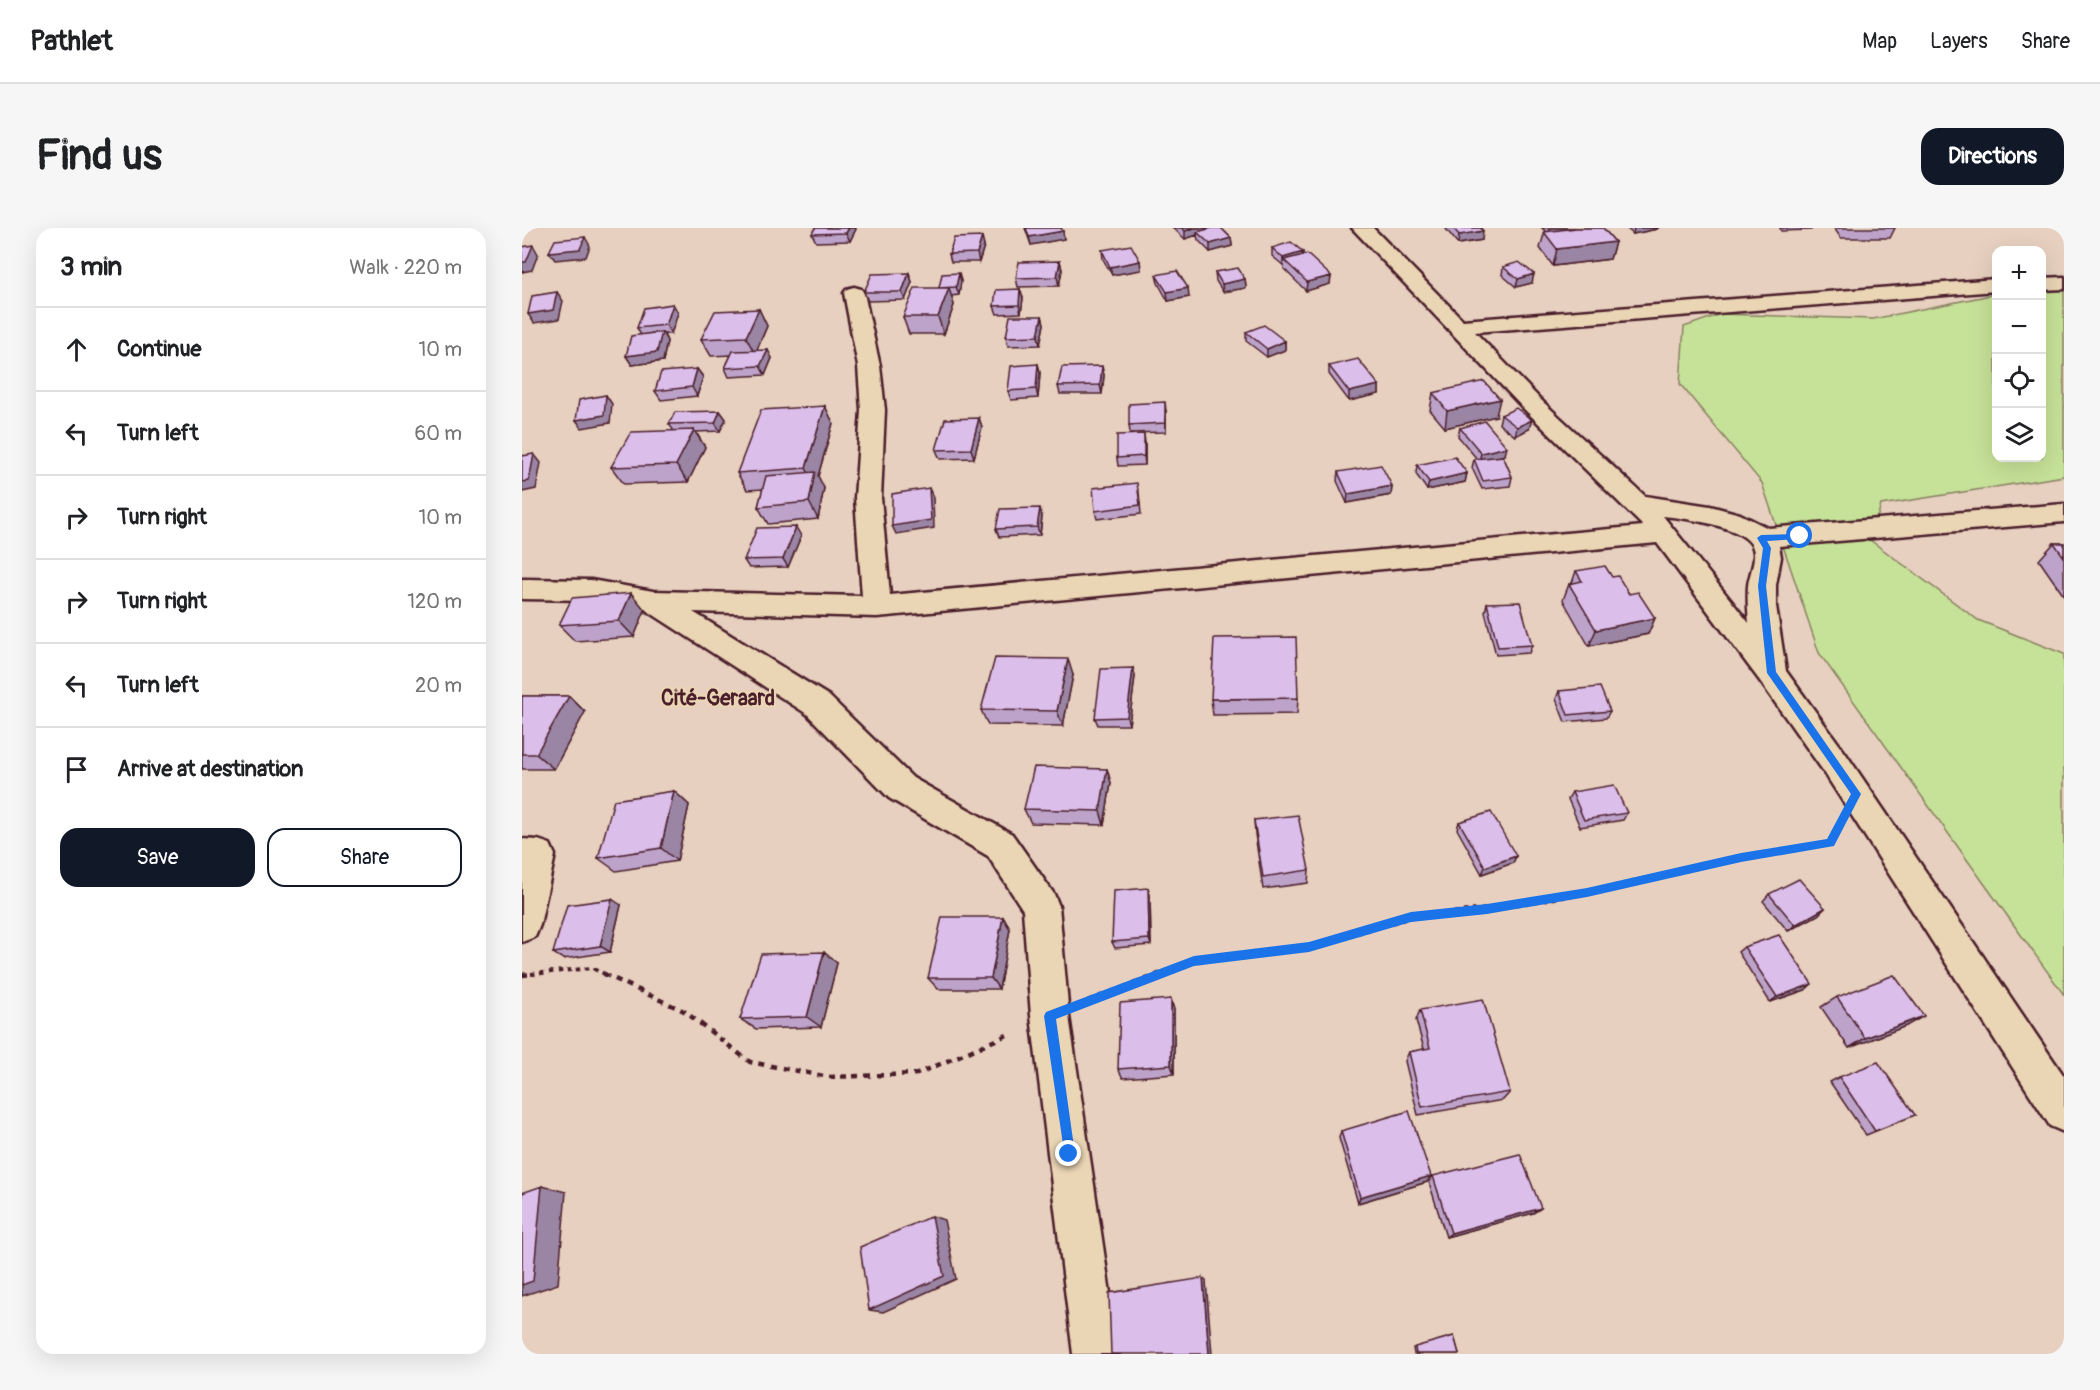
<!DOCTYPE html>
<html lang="en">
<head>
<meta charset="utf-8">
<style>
	body { margin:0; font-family:Pangolin,sans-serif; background:#f6f6f6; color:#202124 }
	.controls { position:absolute; right:18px; top:18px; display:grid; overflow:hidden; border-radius:12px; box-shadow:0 6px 24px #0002 }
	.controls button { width:54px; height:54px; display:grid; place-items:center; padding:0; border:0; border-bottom:2px solid #e0e0e0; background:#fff; color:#202124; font:30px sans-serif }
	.stop { position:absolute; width:18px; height:18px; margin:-14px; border:4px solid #1a73e8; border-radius:50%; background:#fff }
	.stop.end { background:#1a73e8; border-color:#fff; box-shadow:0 2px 6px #0008 }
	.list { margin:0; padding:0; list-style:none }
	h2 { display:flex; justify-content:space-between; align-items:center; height:78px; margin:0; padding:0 24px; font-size:26px }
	h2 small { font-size:20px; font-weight:400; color:#757577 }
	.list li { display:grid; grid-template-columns:39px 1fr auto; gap:18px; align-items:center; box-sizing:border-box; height:84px; padding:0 24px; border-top:2px solid #e0e0e0 }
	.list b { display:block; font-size:22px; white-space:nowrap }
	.list em { font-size:20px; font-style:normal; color:#757577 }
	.actions { display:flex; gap:12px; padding:18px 24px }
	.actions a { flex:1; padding:14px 0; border:2px solid #111827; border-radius:18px; text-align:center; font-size:21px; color:#111827 }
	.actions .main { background:#111827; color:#fff }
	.icon { flex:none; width:33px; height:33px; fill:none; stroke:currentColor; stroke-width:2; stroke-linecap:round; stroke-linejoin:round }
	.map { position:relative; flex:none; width:1542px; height:1126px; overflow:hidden; border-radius:18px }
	header { display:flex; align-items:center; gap:36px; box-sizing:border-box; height:84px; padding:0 30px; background:#fff; border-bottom:2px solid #e0e0e0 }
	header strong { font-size:28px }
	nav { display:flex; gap:33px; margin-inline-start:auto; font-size:21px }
	.intro { display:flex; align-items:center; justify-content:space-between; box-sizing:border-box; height:144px; padding:0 36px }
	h1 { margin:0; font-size:42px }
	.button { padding:15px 27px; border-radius:18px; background:#111827; color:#fff; font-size:21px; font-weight:700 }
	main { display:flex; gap:36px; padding:0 36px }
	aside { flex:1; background:#fff; border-radius:18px; box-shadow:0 6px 24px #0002 }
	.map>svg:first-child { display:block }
	.green { fill:#c6e198; stroke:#888062; stroke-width:1.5 }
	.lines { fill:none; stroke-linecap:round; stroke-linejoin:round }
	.minor-casing { stroke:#4a1f2b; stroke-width:5 }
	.path-far1 { stroke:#4a1f2b; stroke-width:4; stroke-dasharray:4.5 4.5; stroke-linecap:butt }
	.path { stroke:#4a1f2b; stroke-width:4.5; stroke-dasharray:6 6; stroke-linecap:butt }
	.minor { fill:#ead5b4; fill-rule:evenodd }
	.wall { fill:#bda3ca; stroke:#4a1f2b; stroke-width:1.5 }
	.shaded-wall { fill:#9a85a4; stroke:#4a1f2b; stroke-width:1.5 }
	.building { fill:#dcbeeb; stroke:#4a1f2b; stroke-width:1.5 }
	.route { fill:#1a73e8 }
	.labels { text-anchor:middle; stroke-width:4.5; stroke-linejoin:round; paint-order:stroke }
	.district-label { font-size:21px; font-weight:bold; fill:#4a1f2b; stroke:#ead5b4 }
</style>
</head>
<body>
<header>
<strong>Pathlet</strong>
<nav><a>Map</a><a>Layers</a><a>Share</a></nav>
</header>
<div class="intro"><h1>Find us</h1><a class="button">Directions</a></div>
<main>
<aside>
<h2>3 min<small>Walk · 220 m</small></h2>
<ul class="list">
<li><svg class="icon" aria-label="ahead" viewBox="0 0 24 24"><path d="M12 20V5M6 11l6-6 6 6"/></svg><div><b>Continue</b></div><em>10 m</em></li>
<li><svg class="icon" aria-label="left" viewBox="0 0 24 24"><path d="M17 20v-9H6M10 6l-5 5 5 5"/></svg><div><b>Turn left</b></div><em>60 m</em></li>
<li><svg class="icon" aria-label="right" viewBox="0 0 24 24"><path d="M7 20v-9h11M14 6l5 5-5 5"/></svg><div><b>Turn right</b></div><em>10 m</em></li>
<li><svg class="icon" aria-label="right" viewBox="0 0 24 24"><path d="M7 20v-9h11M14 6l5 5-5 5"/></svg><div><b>Turn right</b></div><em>120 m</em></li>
<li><svg class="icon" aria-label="left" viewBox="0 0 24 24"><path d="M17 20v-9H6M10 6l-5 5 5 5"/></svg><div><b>Turn left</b></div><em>20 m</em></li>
<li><svg class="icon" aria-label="arrive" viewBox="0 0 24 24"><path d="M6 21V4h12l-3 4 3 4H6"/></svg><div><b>Arrive at destination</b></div></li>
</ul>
<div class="actions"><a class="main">Save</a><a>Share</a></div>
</aside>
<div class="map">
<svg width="1542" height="1126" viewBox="0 0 1542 1126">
	<rect width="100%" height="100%" fill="#e7d0bf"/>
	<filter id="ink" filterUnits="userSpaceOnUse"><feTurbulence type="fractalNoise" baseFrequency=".0167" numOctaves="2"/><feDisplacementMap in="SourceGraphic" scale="12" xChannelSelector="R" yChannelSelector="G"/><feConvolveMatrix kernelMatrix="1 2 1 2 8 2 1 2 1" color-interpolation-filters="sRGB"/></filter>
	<g filter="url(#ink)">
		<path class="green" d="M1542 51V248L1359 277 1348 312 1456 392 1542 426V767L1297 425 1240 255 1158 156 1162 99 1199 86 1351 91 1474 66V230H1520V56Z"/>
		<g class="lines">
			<defs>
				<path id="minor" d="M830 0H851L941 92 1474 51V63L953 104 1019 172 1123 268 1188 278 1218 286 1246 300 1542 276V294L1257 318 1259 329 1254 357V378L1264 443 1324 526 1542 848V904L1528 898 1302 544 1238 453 1135 315 355 389 171 384 307 468 391 550 490 606 532 666 537 678 547 788 597 1126H551L509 788 501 682 466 628 367 570 285 486 124 382 69 372 0 371V351L69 352 131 363 340 368 333 270 339 182 336 138 322 65 325 61 332 59 339 61 342 65 358 138 363 182 359 270 368 367 1121 298 1003 182ZM1141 288C1161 290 1225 298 1231 320 1235 332 1227 346 1226 358 1225 370 1226 383 1227 395Z
					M1542 49V61L1520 62V50Z
					M0 611 16 612 28 616 33 627 18 697 13 709 0 714Z"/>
			</defs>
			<use href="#minor" class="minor-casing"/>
			<path class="path-far1" d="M0 747 70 740 85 747
				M634 747 672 733 787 719 889 689 965 681 1065 665 1219 629 1309 615 1315 603"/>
			<path class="path" d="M82 746 162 783 228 834 307 849 395 846 490 805
				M0 747 13 746
				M566 773 638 746"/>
			<use href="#minor" class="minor"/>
		</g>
		<path class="wall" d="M293 0H333L334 1 328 13 294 14 290 6Z
			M503 0H539L542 11 509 17Z
			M651 0H699L709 10 710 18 688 24 676 12 675 7 663 11Z
			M924 0H959L960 12 936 16 924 1Z
			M1020 0H1081L1093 14 1088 31 1031 38 1018 20 1023 3Z
			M1104 0H1136L1135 1 1111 6Z
			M1258 0H1290L1289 2 1259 3Z
			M1312 0H1373L1368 10H1319Z
			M462 18 457 34H429L427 26Z
			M750 20 781 27 809 48 808 56 784 63 762 41V38L750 28Z
			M580 22 618 33 619 42 590 47 581 31Z
			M538 33 540 42 537 58 496 59 494 50Z
			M981 39 1010 55 994 59 980 47Z
			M693 44 723 51 724 60 701 64 694 53Z
			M387 45 390 54 383 72 346 73 342 64Z
			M634 47 667 69 646 73 636 55Z
			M439 53 437 67 429 68 432 77 422 106H387L381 89 417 60Z
			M498 61 501 70 499 85 475 86 472 78Z
			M151 76 156 85 149 106H142L145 113 141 133 110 137 104 128 119 107 115 100Z
			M237 81 245 98 235 122 250 130 243 147 207 149 203 140 209 127 189 128 179 111Z
			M520 88 522 96 518 117 486 118 484 109Z
			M724 104 763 113V122L745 129 724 113Z
			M516 136 518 145 516 170 489 172 486 163Z
			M807 138 857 157V166L827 173 807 146Z
			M175 141 181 149 175 168 139 172 133 163Z
			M582 147 580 166H538L536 158Z
			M911 165 974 188 923 200 908 182Z
			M303 178 311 195 296 248 302 260 296 291 246 296 236 279 241 261 225 262 215 245Z
			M198 183 204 191 198 203 174 204 183 219 166 254 102 256 89 239 152 203 147 196Z
			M644 183V204L608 205 607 197Z
			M979 187 1007 201 993 208 977 196Z
			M457 190 460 199 452 230 418 231 414 222Z
			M938 200 983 227 981 228 990 249 988 258 960 261 950 240 952 231H955L936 208Z
			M623 215V237L596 238 595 230Z
			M895 237 945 245 943 254 905 262 894 246Z
			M816 244 870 258 869 267 825 275 815 253Z
			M617 264 619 286 575 291 573 283Z
			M520 288 518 307 477 309 474 301Z
			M279 308 266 339 227 340 222 332Z
			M1532 315H1542V368L1517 332Z
			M1054 343 1090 349 1133 390 1126 406 1067 418 1041 372 1047 356 1050 355Z
			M965 375 1010 417 1007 425 974 427 963 384Z
			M123 382 112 409 53 413 37 397Z
			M611 440 613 448 607 497H576L573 490Z
			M551 447 541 498 466 497 459 482Z
			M1037 463 1088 483 1084 490 1043 494 1034 471Z
			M0 468H47L63 484 32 541H0Z
			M776 470 775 486 691 487 689 471Z
			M585 541 589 555 582 597 509 595 502 581Z
			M152 563 167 577 155 633 94 643 76 630Z
			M1050 564 1105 585 1101 592 1058 599 1046 571Z
			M732 592 787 642 786 655 741 661 733 606Z
			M937 594 994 628 991 635 960 646 935 601Z
			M626 660 628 667 629 717 593 720 590 714Z
			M1247 666 1303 680 1296 687 1266 703 1241 673Z
			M99 677 88 724 41 731 31 725Z
			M481 689 488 701 477 761H416L406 750Z
			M1222 719 1283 762 1248 774 1216 724Z
			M315 735 299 799 234 801 218 791Z
			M1315 769 1384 798 1327 820 1299 779Z
			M649 771 652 782V846L601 850 596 841Z
			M898 782 988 864 981 872 896 887 883 833 887 824 902 821 894 792Z
			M1317 849 1393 887 1344 907 1308 854Z
			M819 903 905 954 836 975 817 910Z
			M911 948 1019 980 1011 985 924 1009 907 954Z
			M932 1108 937 1126H892L891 1120Z"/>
		<path class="shaded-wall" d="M327 0H333L334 1 328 13 324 5Z
			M672 0H692L675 4V7L663 11V3Z
			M1027 0H1053L1025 7Z
			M1112 0H1136L1135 1 1111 6Z
			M541 3 542 11 509 17 507 9Z
			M961 3 960 12 936 16 937 7Z
			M63 9 68 18 64 29 33 32 27 24Z
			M460 9 462 18 457 34 455 25Z
			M709 10 710 18 688 24V16Z
			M1093 14 1088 31 1031 38 1035 21Z
			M11 17 16 26 10 42 0 44V34Z
			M781 24V33L762 32 761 38V30Z
			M538 33 540 42 537 58 535 49Z
			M618 33 619 42 590 47 588 39Z
			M387 45 390 54 383 72 380 64Z
			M437 45 439 53 437 67 434 59Z
			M1012 46 1010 55 994 59 996 51Z
			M809 48 808 56 784 63 785 54Z
			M723 51 724 60 701 64 700 56Z
			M427 60 432 77 422 106 416 89Z
			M666 60 667 69 646 73 645 64Z
			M498 61 501 70 499 85 497 77Z
			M35 64 41 73 37 91 12 95 6 86Z
			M151 76 156 85 149 106 144 97Z
			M237 81 245 98 233 126 224 109Z
			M520 88 522 96 518 117 516 108Z
			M140 104 145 113 141 133 110 137 104 128Z
			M763 113V122L745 129V121Z
			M246 122 250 130 243 147 238 138Z
			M516 136 518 145 516 170 514 161Z
			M580 138 582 147 580 166 578 157Z
			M175 141 181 149 175 168 170 159Z
			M857 157V166L827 173V164Z
			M84 167 90 176 88 195 60 200 54 192Z
			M978 171 974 188 923 200 925 183Z
			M643 174 644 183V204L643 195Z
			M303 178 311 195 296 248 302 260 296 291 287 274 291 254 284 240Z
			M198 183 204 191 198 203 193 195Z
			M457 190 460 199 452 230 449 221Z
			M1010 192 1007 201 993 208 995 199Z
			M172 202 183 219 166 254 154 237Z
			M622 206 623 215V237L622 228Z
			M985 219 983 227 957 234 959 225Z
			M12 226 19 235 14 261 0 264V254Z
			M945 245 943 254 905 262 907 254Z
			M870 258 869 267 825 275 826 266Z
			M407 260 411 269 412 300 374 306 370 298Z
			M518 280 520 288 518 307 515 299Z
			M274 299 279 308 266 339 261 331Z
			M109 365 123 382 112 409 97 393Z
			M1133 390 1126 406 1067 418 1074 402Z
			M546 431 551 447 541 498 535 483Z
			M611 440 613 448 607 497 605 489Z
			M47 468 63 484 32 541 14 526Z
			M585 541 589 555 582 597 578 583Z
			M152 563 167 577 155 633 139 620Z
			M994 628 991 635 960 646 963 639Z
			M626 660 628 667 629 717 627 711Z
			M90 671 99 677 88 724 78 718Z
			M1303 680 1296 687 1266 703 1273 697Z
			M481 689 488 701 477 761 469 750Z
			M302 724 315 735 299 799 285 789Z
			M1290 756 1283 762 1248 774 1255 769Z
			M649 771 652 782V846L649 837Z
			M1402 788 1384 798 1327 820 1343 810Z
			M909 948 905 954 836 975 838 969Z
			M20 958 44 964 36 1056 0 1068V1057Z
			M1019 980 1011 985 924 1009 929 1005Z
			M410 988 422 992 434 1051 361 1084 347 1082Z
			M681 1050 684 1053 690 1126H687Z"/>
		<path class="building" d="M293 0H327L324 5 290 6Z
			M504 0H539L541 3 507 9Z
			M660 0H672L663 3Z
			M690 0H699L709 10 688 16 675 4Z
			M931 0H959L961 3 937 7Z
			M1054 0H1081L1093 14 1035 21 1022 4Z
			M63 9 58 21 27 24 33 12Z
			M460 9 455 25 427 26 432 10Z
			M769 14 781 24 761 30 750 20Z
			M11 17 4 34H0V19Z
			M609 17 618 33 588 39 580 22Z
			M785 26 809 48 785 54 762 32Z
			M538 33 535 49 494 50 497 34Z
			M997 34 1012 46 996 51 981 39Z
			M716 40 723 51 700 56 693 44Z
			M655 43 666 60 645 64 634 47Z
			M387 45 380 64H342L350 46Z
			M437 45 434 59 417 60 420 46Z
			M393 60H427L416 89H381Z
			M498 61 497 77 472 78 474 62Z
			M35 64 31 82 6 86 10 68Z
			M151 76 144 97 115 100 122 80Z
			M237 81 224 109 179 111 193 83Z
			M488 88H520L516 108 484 109Z
			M742 97 763 113 745 121 724 104Z
			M140 104 135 124 104 128 109 108Z
			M246 122 238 138 203 140 211 123Z
			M836 131 857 157 827 164 807 138Z
			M516 136 514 161 486 163 489 138Z
			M580 138 578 157 536 158 540 139Z
			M175 141 170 159 133 163 139 144Z
			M962 153 978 171 925 183 911 165Z
			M84 167 82 187 54 192 57 172Z
			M643 174V195L607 197V176Z
			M303 178 284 240 215 245 239 182Z
			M994 180 1010 192 995 199 979 187Z
			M198 183 193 195 147 196 153 184Z
			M457 190 449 221 414 222 423 191Z
			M963 193 985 219 959 225 938 200Z
			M172 202 154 237 89 239 109 204Z
			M622 206V228L595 230V207Z
			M12 226 7 253 0 254V228Z
			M981 228 990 249 961 253 952 231Z
			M933 229 945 245 907 254 895 237Z
			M859 237 870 258 826 266 816 244Z
			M293 244 287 274 236 279 244 248Z
			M615 255 618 277 573 283 571 260Z
			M407 260 409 292 370 298V266Z
			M518 280 515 299 474 301 478 281Z
			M274 299 261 331 222 332 235 300Z
			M1532 315H1542V329Z
			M1083 338 1090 349 1096 348 1107 366 1116 364 1133 390 1074 402 1047 356 1060 353 1054 343Z
			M109 365 97 393 37 397 50 370Z
			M998 374 1010 417 976 419 965 375Z
			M774 409 776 470 689 471 692 410Z
			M473 430 546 431 535 483 459 482Z
			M611 440 605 489 573 490 579 441Z
			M1078 459 1088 483 1046 487 1037 463Z
			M0 468H47L14 526H0Z
			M512 539 585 541 578 583 502 581Z
			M1092 557 1105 585 1062 592 1050 564Z
			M152 563 139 620 76 630 92 572Z
			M969 584 994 628 963 639 937 594Z
			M776 587 787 642 741 649 732 592Z
			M1277 651 1303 680 1273 697 1247 666Z
			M626 660 627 711 590 714 592 663Z
			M90 671 78 718 31 725 45 677Z
			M420 689H481L469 750H406Z
			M1257 707 1290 756 1255 769 1222 719Z
			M302 724 285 789 218 791 239 726Z
			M1372 747 1402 788 1343 810 1315 769Z
			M649 771V837L596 841 598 775Z
			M961 771 988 864 900 879 887 824 908 820 898 782Z
			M1356 834 1393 887 1353 903 1317 849Z
			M887 883 909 948 838 969 819 903Z
			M998 926 1019 980 929 1005 911 948Z
			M20 958 11 1053 0 1057V965Z
			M410 988 422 1048 347 1082 338 1019Z
			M681 1050 687 1126H589L587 1065Z
			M932 1108 937 1126H894L893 1119Z"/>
	</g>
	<path class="route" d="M1280 306V310L1278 311 1245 313 1249 320 1244 358 1254 444 1339 566 1312 618 1219 634 1065 669 965 686 889 694 787 724 672 738 534 791 553 926 551 930 547 932 543 930 522 788 524 784 672 728 787 714 889 684 965 676 1065 660 1219 625 1305 611 1329 566 1245 445 1236 358 1241 320 1235 310 1239 307Z"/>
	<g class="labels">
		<g class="district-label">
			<text x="196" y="477">Cité-Geraard</text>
		</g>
	</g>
</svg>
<div class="controls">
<button>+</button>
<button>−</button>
<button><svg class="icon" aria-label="locate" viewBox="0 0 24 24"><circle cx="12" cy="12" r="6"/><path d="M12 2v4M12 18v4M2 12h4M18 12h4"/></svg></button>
<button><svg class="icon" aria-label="layers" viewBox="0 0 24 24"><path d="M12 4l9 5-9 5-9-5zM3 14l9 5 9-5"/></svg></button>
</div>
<div class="stop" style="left:1278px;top:308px"></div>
<div class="stop end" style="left:547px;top:926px"></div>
</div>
</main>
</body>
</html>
